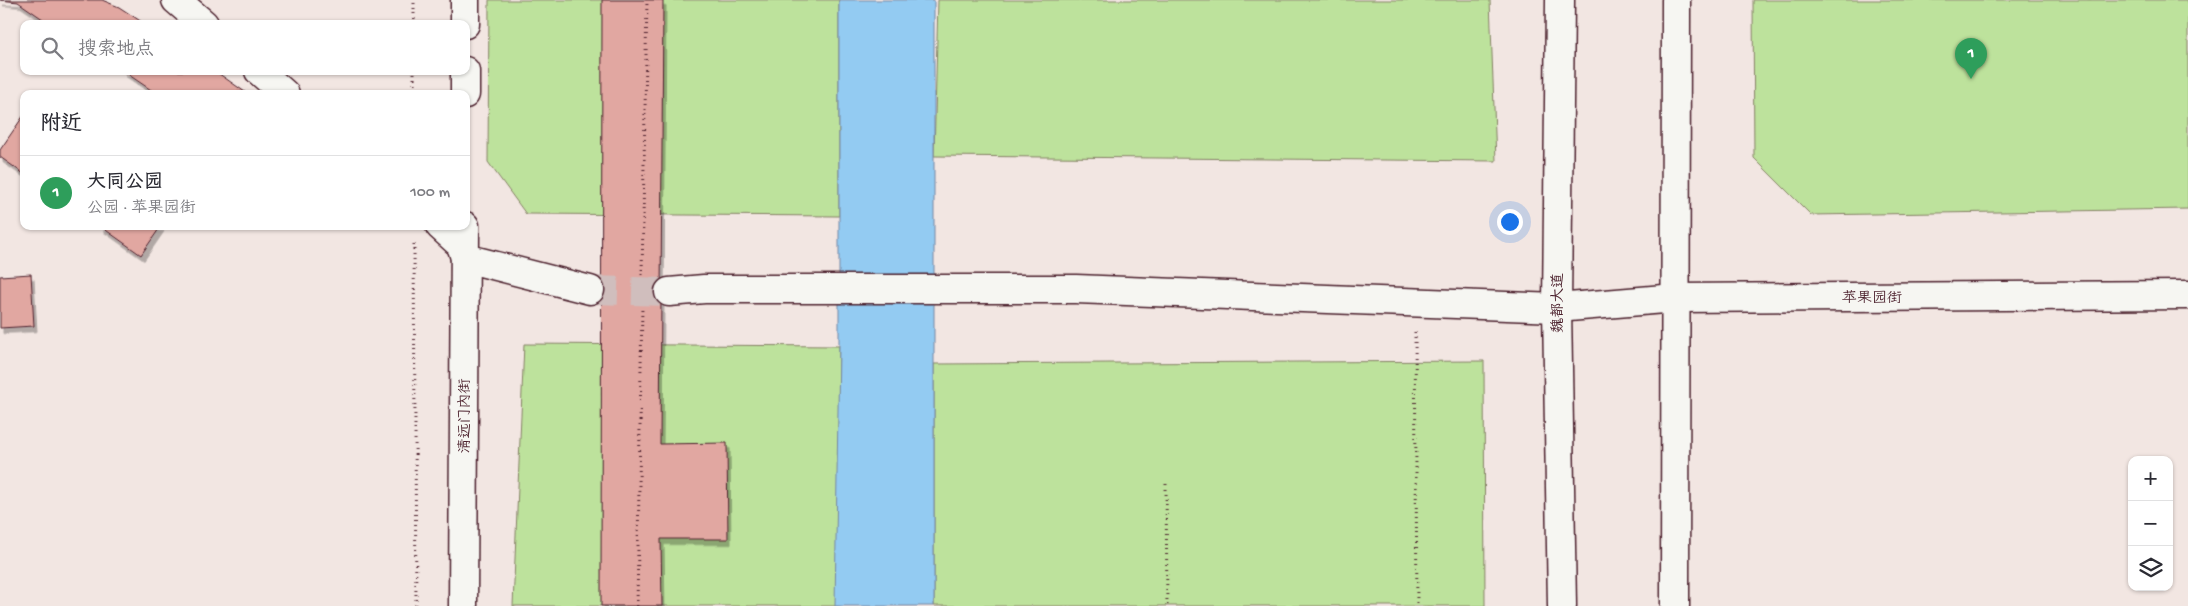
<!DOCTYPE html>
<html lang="zh">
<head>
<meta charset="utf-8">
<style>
	body { margin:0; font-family:"Gochi Hand","LXGW WenKai TC",sans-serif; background:#f2f2f3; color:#2b2b33 }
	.controls { position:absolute; right:15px; bottom:15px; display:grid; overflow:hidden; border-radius:10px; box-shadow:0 1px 4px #0004 }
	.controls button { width:45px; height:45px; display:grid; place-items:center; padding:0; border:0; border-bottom:1px solid #e1e1e2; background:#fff; color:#2b2b33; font:25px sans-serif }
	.you { position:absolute; left:1509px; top:221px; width:18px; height:18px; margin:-12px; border:4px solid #fff; border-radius:50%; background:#1a73e8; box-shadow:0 0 0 8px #1a73e833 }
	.badge { display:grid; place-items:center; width:32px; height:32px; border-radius:50%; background:#d1495b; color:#fff; font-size:16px; font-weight:700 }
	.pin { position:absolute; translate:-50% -41px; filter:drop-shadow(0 1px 2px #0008) }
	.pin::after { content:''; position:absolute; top:26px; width:18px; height:15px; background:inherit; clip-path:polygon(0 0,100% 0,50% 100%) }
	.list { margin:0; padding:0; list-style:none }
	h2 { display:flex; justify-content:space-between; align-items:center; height:65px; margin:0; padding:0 20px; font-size:21px }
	h2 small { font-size:16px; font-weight:400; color:#7c7c81 }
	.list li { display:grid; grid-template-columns:32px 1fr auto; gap:15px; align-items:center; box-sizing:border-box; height:75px; padding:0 20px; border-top:1px solid #e1e1e2 }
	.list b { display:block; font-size:19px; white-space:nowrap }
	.list p { margin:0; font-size:16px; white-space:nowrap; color:#7c7c81 }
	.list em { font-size:16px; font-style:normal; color:#7c7c81 }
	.icon { flex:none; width:28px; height:28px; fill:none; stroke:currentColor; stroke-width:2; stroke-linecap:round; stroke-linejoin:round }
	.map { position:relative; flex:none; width:2188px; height:606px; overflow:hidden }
	.search { position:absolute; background:#fff; box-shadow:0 1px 4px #0004; left:20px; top:20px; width:450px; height:55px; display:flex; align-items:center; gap:12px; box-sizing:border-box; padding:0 18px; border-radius:10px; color:#7c7c81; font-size:19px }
	.panel { position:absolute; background:#fff; box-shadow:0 1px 4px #0004; left:20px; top:90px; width:450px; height:140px; border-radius:10px }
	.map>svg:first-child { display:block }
	.green { fill:#bde29c; stroke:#848064 }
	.water { fill:#93cbf2; stroke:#7686a2 }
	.building { fill:#e1a7a1; stroke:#4a1f2b; filter:url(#shadow) }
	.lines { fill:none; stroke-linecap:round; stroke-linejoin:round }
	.secondary-tunnel { stroke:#d0bebd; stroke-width:28; stroke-dasharray:28 14; stroke-linecap:butt }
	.tertiary-casing { stroke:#4a1f2b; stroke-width:31 }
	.secondary-casing { stroke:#4a1f2b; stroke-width:31 }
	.primary-casing { stroke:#4a1f2b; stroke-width:31 }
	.path { stroke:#4a1f2b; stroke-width:3; stroke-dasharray:1 4; stroke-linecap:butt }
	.tertiary { stroke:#f6f6f2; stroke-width:28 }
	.secondary { stroke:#f6f6f2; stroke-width:28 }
	.primary { stroke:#f6f6f2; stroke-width:28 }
	.labels { text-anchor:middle; stroke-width:4; stroke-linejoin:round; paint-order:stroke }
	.street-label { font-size:15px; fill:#4a1f2b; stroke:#f6f6f2 }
</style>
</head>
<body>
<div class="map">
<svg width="2188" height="606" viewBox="0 0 2188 606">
	<defs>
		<filter id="shadow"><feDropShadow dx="3" dy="5.5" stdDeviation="0" flood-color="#0004"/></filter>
	</defs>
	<rect width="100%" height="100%" fill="#f2e6e2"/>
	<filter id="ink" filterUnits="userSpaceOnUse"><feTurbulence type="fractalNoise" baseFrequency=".02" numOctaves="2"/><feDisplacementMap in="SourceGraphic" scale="10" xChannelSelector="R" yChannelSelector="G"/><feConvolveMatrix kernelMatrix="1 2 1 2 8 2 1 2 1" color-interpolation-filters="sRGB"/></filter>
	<g filter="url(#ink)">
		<path class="green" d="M489 0H839V216L526 214 488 162Z
			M938 0H1490L1496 161 934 156Z
			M1753 0H2188V209L1811 215 1754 158Z
			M524 344 839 346V606H513Z
			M1484 361 1485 606H934V364Z"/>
		<path class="water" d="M839 0H934V606H835L839 346Z"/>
		<path class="building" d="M0 0H102L119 7 145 24H50L18 2Z
			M602 0H663L660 444 727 443 728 539H661L662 606H601Z
			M123 71H215L245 92 157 94Z
			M24 115V174L0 157V150Z
			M100 226H161L141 255Z
			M31 274 34 326 0 328V276Z"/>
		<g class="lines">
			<path class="secondary-tunnel" d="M590 290 669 292"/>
			<defs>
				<path id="tertiary" d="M176 0 204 24
					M259 71 285 94
					M440 226 461 245 465 258
					M1557 308 1676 298 2188 295"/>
				<path id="secondary" d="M465 24V0
					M465 94V71
					M465 258 590 290
					M669 292 704 289H1076L1557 308
					M463 606 465 226"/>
				<path id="primary" d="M1560 0 1557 308 1562 606
					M1675 606 1676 0"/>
			</defs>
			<use href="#tertiary" class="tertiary-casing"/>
			<use href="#secondary" class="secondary-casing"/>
			<use href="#primary" class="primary-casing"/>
			<path class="path" d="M414 24V0
				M414 94V71
				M414 244 416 606
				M642 275 647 0
				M1415 332 1417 606
				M1166 484 1167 606
				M637 606 642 307"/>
			<use href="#tertiary" class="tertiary"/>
			<use href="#secondary" class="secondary"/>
			<use href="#primary" class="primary"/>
		</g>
	</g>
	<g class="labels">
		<g class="street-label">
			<text x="1872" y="302">苹果园街</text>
			<text transform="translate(1557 303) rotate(-90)" y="5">魏都大道</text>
			<text transform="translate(464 416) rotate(-90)" y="5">清远门内街</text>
		</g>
	</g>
</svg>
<div class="controls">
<button>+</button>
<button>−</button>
<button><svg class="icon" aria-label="layers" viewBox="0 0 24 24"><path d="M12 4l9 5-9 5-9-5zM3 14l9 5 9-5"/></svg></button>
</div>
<div class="you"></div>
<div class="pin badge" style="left:1971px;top:79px;background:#2e9e5b">1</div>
<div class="search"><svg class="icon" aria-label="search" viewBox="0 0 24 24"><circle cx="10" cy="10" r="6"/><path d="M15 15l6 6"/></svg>搜索地点</div>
<section class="panel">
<h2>附近<small></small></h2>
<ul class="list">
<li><span class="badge" style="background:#2e9e5b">1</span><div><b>大同公园</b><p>公园 · 苹果园街</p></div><em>100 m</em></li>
</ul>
</section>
</div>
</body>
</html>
